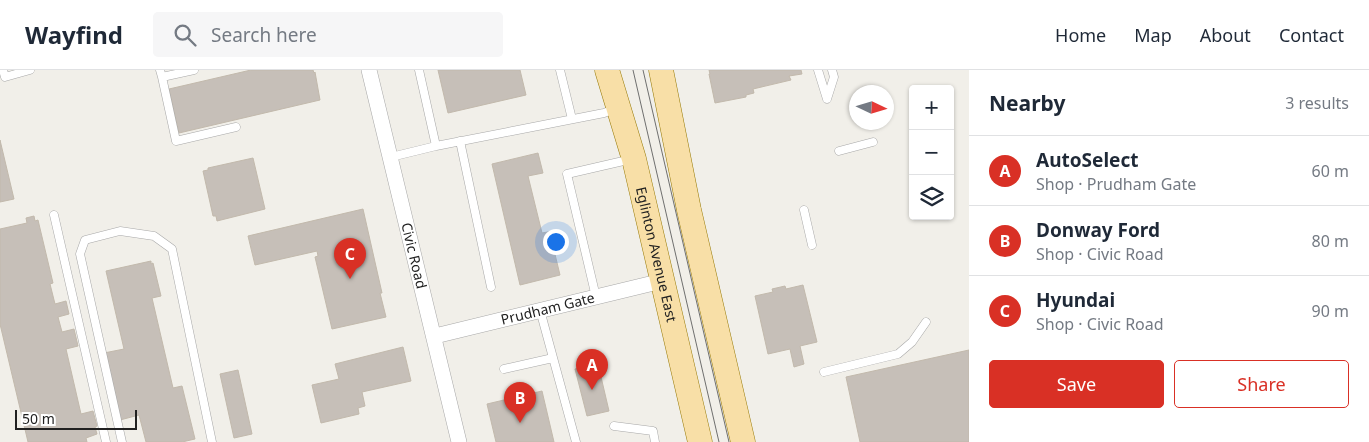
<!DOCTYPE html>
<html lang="en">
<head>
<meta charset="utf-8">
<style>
	body { margin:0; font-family:"Noto Sans",sans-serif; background:#f6f6f7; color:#1f2937 }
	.controls { position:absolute; right:15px; top:15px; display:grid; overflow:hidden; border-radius:5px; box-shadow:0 1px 4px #0004 }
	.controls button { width:45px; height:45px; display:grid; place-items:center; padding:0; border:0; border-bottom:1px solid #e0e1e3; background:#fff; color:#1f2937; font:25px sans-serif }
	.compass { position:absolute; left:849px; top:15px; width:45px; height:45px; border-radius:50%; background:#fff; box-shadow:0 1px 4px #0004; rotate:94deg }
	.scale { position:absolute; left:15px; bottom:12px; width:122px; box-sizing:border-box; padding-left:5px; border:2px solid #212121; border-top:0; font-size:14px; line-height:18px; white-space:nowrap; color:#212121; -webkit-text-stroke:4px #fff; paint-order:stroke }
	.you { position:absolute; left:555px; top:171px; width:18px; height:18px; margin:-12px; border:4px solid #fff; border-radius:50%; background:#1a73e8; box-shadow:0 0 0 8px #1a73e833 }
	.badge { display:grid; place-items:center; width:32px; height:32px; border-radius:50%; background:#d93025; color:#fff; font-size:16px; font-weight:700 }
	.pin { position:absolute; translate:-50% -41px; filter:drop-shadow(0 1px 2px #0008) }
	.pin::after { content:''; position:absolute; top:26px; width:18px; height:15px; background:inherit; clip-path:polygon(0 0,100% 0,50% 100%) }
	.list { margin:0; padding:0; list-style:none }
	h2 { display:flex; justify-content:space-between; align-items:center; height:65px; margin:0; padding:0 20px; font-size:21px }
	h2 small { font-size:16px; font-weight:400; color:#747a83 }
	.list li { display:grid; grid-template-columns:32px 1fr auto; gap:15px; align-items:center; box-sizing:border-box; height:70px; padding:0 20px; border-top:1px solid #e0e1e3 }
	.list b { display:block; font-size:19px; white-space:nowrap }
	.list p { margin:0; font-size:16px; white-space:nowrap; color:#747a83 }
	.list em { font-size:16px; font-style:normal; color:#747a83 }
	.actions { display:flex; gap:10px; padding:15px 20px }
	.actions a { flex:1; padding:11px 0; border:1px solid #d93025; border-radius:5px; text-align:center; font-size:18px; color:#d93025 }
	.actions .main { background:#d93025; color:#fff }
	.icon { flex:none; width:28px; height:28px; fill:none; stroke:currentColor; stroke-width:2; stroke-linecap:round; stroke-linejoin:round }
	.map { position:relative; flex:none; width:969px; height:372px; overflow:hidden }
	header { display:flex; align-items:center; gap:30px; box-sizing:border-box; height:70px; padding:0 25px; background:#fff; border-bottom:1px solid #e0e1e3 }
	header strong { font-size:24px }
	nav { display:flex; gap:28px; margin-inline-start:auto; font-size:18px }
	.search { width:350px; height:45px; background:#f6f6f7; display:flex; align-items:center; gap:12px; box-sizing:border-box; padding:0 18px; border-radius:5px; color:#747a83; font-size:19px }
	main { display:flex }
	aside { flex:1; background:#fff }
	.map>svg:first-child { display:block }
	.building { fill:#c6bfb8; stroke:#c2b9ac }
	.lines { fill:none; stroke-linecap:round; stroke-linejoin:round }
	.service-casing { stroke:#a8a8a8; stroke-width:9 }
	.minor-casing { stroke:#a8a8a8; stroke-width:16 }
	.primary-casing { stroke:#977a08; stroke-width:25 }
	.service { stroke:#fff; stroke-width:8 }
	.minor { stroke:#fff; stroke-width:15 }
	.primary { stroke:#f8dfa7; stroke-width:24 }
	.tram { stroke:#6f6f6f; stroke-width:1 }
	.labels { text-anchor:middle; stroke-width:5; stroke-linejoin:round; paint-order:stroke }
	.street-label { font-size:14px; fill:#212121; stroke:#fff }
</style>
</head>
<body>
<header>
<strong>Wayfind</strong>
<div class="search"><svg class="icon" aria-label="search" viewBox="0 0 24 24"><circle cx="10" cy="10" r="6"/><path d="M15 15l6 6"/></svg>Search here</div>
<nav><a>Home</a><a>Map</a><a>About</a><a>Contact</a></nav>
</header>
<main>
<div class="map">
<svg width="969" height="372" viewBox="0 0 969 372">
	<rect width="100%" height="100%" fill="#f1efe9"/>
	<path class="building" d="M251 0H313L314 3 315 2 320 30 179 63 169 19Z
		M438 0H520L526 25 448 43Z
		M709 0H801L802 4 789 6 791 10 753 19 754 23 746 25V27L715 33 709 4H710Z
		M0 70 14 129 0 132Z
		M538 83 543 103 528 106 542 163 553 161 556 175 553 176 560 205 520 215 492 94Z
		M253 88 265 139 217 151 216 146H213L203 101 208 100V98Z
		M363 139 382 223H380L386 247 332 259 315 187 318 186 317 181 255 195 248 166Z
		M34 146 35 151 38 150 53 213 50 214 55 234 66 231 69 244 58 247 62 262 74 259 78 276 66 279 81 344 93 341 97 356 95 357 97 364 86 368 87 372H28L0 254V159L27 153 26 148Z
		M151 191V194L153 193 161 226 152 228 173 318 182 316 195 369 182 372H146L139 345 120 350 104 283 124 279 106 201Z
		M803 215 817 272 800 276 804 294 794 297 790 279 768 284 755 226 773 222 772 219 785 216 786 219Z
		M403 277 411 311 362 322 365 336 358 338 359 344 321 353 312 315 339 309 335 294Z
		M969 280V372H860L846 307Z
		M598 294 609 341 587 346 575 299Z
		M238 300 252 364 234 368 220 304Z
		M542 321 554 372H496L487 334Z"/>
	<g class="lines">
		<defs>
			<path id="service" d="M3 0 5 7 30 0
				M160 0 162 7 194 0
				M419 0 436 76 604 43 617 38
				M560 0 572 49
				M818 0 827 29
				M162 7 176 71 236 57
				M827 29 834 7 832 0
				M460 71 491 217
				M839 81 873 72
				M391 87 436 76
				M804 140 812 175
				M54 145 106 372
				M596 227 567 104 632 89
				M540 240 576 372
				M504 299 553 288
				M824 302 898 284 912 272 926 252
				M614 356 653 361 655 372
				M122 372 80 184 85 170 120 161 154 166 172 179 212 372"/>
			<g id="minor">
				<path id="s1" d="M369 0 459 372"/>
				<path id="s2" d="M435 266 662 211"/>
			</g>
			<g id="primary">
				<path id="s3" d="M607 0 634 89 700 372"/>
				<path d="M661 0 689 140 743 372"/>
			</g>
		</defs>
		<use href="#service" class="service-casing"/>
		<use href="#minor" class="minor-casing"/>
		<use href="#primary" class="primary-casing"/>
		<use href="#service" class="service"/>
		<use href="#minor" class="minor"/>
		<use href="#primary" class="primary"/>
		<path class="tram" d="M633 0 719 372
			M643 0 729 372"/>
	</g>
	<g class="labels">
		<g class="street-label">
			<text dy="5" stroke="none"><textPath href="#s3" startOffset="191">Eglinton Avenue East</textPath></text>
			<text dy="5" stroke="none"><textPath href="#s1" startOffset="191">Civic Road</textPath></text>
			<text dy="5" stroke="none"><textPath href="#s2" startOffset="116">Prudham Gate</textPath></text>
		</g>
	</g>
</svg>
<div class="controls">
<button>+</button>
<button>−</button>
<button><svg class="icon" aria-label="layers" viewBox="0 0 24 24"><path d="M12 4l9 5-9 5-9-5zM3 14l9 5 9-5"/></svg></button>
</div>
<svg class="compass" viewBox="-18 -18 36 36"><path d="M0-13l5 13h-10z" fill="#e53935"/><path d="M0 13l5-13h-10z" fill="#747a83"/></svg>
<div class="scale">50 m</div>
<div class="you"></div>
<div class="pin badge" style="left:592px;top:320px">A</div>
<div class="pin badge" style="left:520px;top:353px">B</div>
<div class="pin badge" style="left:350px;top:209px">C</div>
</div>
<aside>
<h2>Nearby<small>3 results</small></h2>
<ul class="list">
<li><span class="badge">A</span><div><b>AutoSelect</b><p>Shop · Prudham Gate</p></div><em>60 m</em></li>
<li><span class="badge">B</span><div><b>Donway Ford</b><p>Shop · Civic Road</p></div><em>80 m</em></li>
<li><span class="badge">C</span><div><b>Hyundai</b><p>Shop · Civic Road</p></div><em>90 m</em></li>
</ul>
<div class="actions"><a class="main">Save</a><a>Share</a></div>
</aside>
</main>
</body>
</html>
